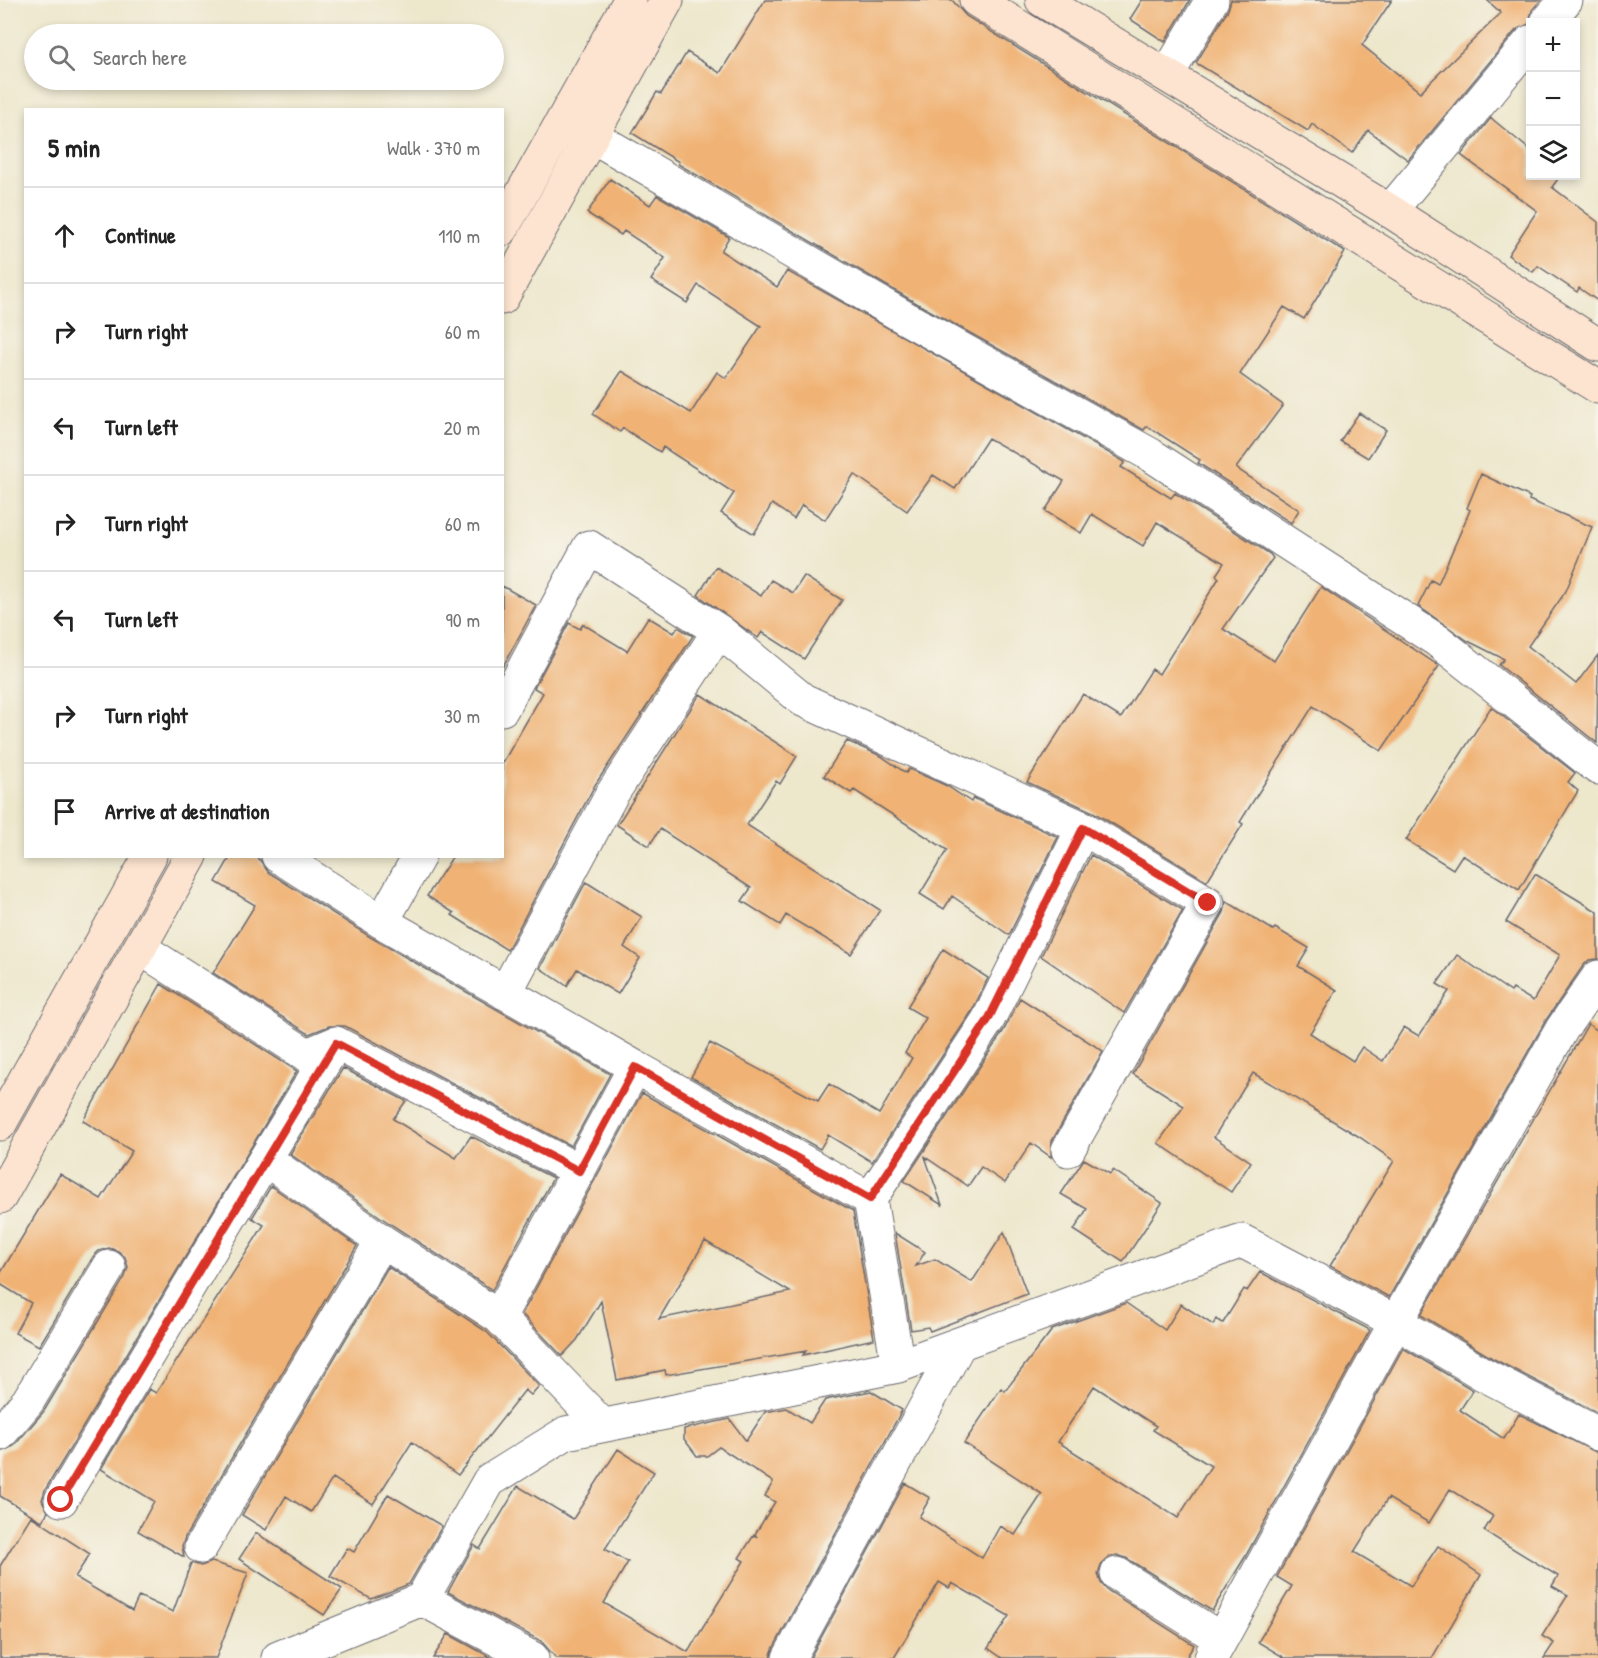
<!DOCTYPE html>
<html lang="en">
<head>
<meta charset="utf-8">
<style>
	body { margin:0; font-family:"Patrick Hand",sans-serif; background:#f2f2f2; color:#222 }
	.controls { position:absolute; right:18px; top:18px; display:grid; overflow:hidden; border-radius:0px; box-shadow:0 3px 9px #0003 }
	.controls button { width:54px; height:54px; display:grid; place-items:center; padding:0; border:0; border-bottom:2px solid #e0e0e0; background:#fff; color:#222; font:30px sans-serif }
	.stop { position:absolute; width:18px; height:18px; margin:-14px; border:4px solid #d93025; border-radius:50%; background:#fff }
	.stop.end { background:#d93025; border-color:#fff; box-shadow:0 2px 6px #0008 }
	.list { margin:0; padding:0; list-style:none }
	h2 { display:flex; justify-content:space-between; align-items:center; height:78px; margin:0; padding:0 24px; font-size:26px }
	h2 small { font-size:20px; font-weight:400; color:#767676 }
	.list li { display:grid; grid-template-columns:39px 1fr auto; gap:18px; align-items:center; box-sizing:border-box; height:96px; padding:0 24px; border-top:2px solid #e0e0e0 }
	.list b { display:block; font-size:22px; white-space:nowrap }
	.list em { font-size:20px; font-style:normal; color:#767676 }
	.icon { flex:none; width:33px; height:33px; fill:none; stroke:currentColor; stroke-width:2; stroke-linecap:round; stroke-linejoin:round }
	.map { position:relative; flex:none; width:1598px; height:1658px; overflow:hidden }
	.search { position:absolute; background:#fff; box-shadow:0 3px 9px #0003; left:24px; top:24px; width:480px; height:66px; display:flex; align-items:center; gap:15px; box-sizing:border-box; padding:0 21px; border-radius:33px; color:#767676; font-size:22px }
	.panel { position:absolute; background:#fff; box-shadow:0 3px 9px #0003; left:24px; top:108px; width:480px; height:750px; border-radius:0px }
	.map>svg:first-child { display:block }
	.building { fill:#f0b275; fill-rule:evenodd }
	.lines { fill:none; stroke-linecap:round; stroke-linejoin:round }
	.street-casing { stroke:#69676e; stroke-width:35 }
	.secondary-casing { stroke:#69676e; stroke-width:35 }
	.street { stroke:#fff; stroke-width:33 }
	.secondary { stroke:#fde4d0; stroke-width:33 }
	.route { stroke:#d93025; stroke-width:8 }
</style>
</head>
<body>
<div class="map">
<svg width="1598" height="1658" viewBox="0 0 1598 1658">
	<rect width="100%" height="100%" fill="#f7f3e8"/>
	<filter id="ink" filterUnits="userSpaceOnUse"><feTurbulence type="fractalNoise" baseFrequency=".0167" numOctaves="2"/><feDisplacementMap in="SourceGraphic" scale="12" xChannelSelector="R" yChannelSelector="G"/><feConvolveMatrix kernelMatrix="1 2 1 2 8 2 1 2 1" color-interpolation-filters="sRGB"/></filter>
	<filter id="wash" filterUnits="userSpaceOnUse"><feTurbulence type="fractalNoise" baseFrequency=".008" numOctaves="4" result="noise"/><feDisplacementMap in="SourceGraphic" scale="24" xChannelSelector="R" yChannelSelector="G"/><feGaussianBlur stdDeviation="1.35" result="paint"/><feColorMatrix in="noise" values="0 0 0 0 0 0 0 0 0 0 0 0 0 0 0 0 0 1.4 0 .05"/><feComposite in="paint" operator="in"/></filter>
	<g filter="url(#wash)">
		<rect width="100%" height="100%" fill="#ede7cc"/>
		<g id="blocks">
			<path class="building" d="M765 0H952L966 16 1345 252 1304 319 1284 307 1240 374 1283 405 1236 468 1299 510 1291 523 1198 463 1200 460 1147 426 1144 430 918 304 678 164 679 162 632 133 657 92 661 94 687 52 720 73Z
				M1142 0H1190L1165 42 1130 19Z
				M1231 0H1392L1362 45 1420 92 1501 13 1487 0H1541L1532 10 1529 24 1516 30 1408 160 1368 130 1352 153 1312 124 1308 131 1196 63 1228 10Z
				M1491 118 1530 150V176H1560L1552 187 1598 222V301L1579 288 1577 292 1538 266 1533 272 1508 255 1537 211 1461 155Z
				M610 179 650 205 657 195 729 237 721 251 777 287 787 271 1125 462 1121 467 1171 498 1175 493 1270 554 1273 558 1223 629 1274 661 1321 587 1439 666 1381 751 1313 706 1240 822 1243 824 1207 881 1093 812 1027 782 1083 694 1121 718 1152 669 1159 674 1219 578 1216 575 1224 563 1157 522 1143 546 1092 514 1081 533 1045 511 1064 481 988 438 955 489 933 475 907 511 854 474 825 520 802 505 794 519 772 504 754 534 721 513 734 493 663 447 660 452 623 428 620 432 593 414 622 371 691 413 717 372 726 378 761 326 698 285 687 303 651 280 665 258 624 231 621 235 587 213Z
				M1359 413 1386 430 1368 458 1340 441Z
				M1481 474 1530 497 1529 500 1592 527 1566 591 1528 646 1576 684 1598 655 1597 743 1499 665 1504 659 1468 641 1418 606 1431 580 1438 584 1470 510 1467 508Z
				M716 567 761 596 771 580 793 593 804 576 842 600 804 659 762 632 758 638 698 595Z
				M502 586 536 605 502 668Z
				M648 617 674 633 678 627 693 636 595 785 507 950 452 915 454 913 427 896 453 856H502V764L543 693 534 688 569 623 580 629 583 624 627 651Z
				M700 694 797 756 780 784 776 781 747 825 880 910 851 954 786 915 780 925 742 901 751 888 660 829 649 846 617 825Z
				M1491 707 1575 773 1568 782 1578 791 1519 890 1462 855 1453 869 1406 840Z
				M847 741 881 756 906 773 909 769 947 786 971 802 973 798 1058 837 1009 935 952 896 944 909 920 894 947 850 854 790 851 793 824 776Z
				M1091 855 1183 910 1124 1013 1041 956Z
				M231 856H254L260 860 268 872 372 938 610 1074 571 1146 345 1026H329L309 1034 213 973 255 905 216 882Z
				M1535 874 1598 912V959L1589 960 1583 966 1546 1020 1389 1297 1330 1266 1394 1161 1358 1136 1253 1073 1214 1137 1251 1162 1231 1192 1158 1143 1184 1106 1133 1074 1224 912 1226 901 1273 930 1275 928 1309 948 1298 966 1337 990 1310 1033 1353 1061 1362 1047 1383 1061 1404 1027 1419 1036 1449 991 1437 984 1457 955 1511 992 1513 989 1533 1001 1560 955 1506 922Z
				M586 882 642 917 624 947 640 958 618 994 577 969 567 986 540 968Z
				M943 949 988 978 972 1011 872 1162 828 1135 820 1149 691 1077 710 1043 818 1101 829 1084 879 1114 912 1058 905 1053 926 1018 907 1007Z
				M161 984 297 1071 45 1490 42 1500 48 1512 42 1521 0 1496V1452L14 1446 44 1411 125 1277 128 1267 125 1257 118 1251 109 1248 99 1251 93 1257 39 1346 15 1333 31 1303 0 1284V1274L60 1174 101 1199 132 1151 83 1121Z
				M1020 998 1103 1051 1052 1141 1051 1157 1031 1143 1005 1183 981 1167 968 1186 925 1157 942 1205 904 1181 1004 1030Z
				M1588 1024 1598 1031V1413L1492 1358 1421 1315Z
				M343 1068 406 1101 393 1119 456 1158 471 1136 553 1178 492 1290 392 1225 290 1154Z
				M642 1093 853 1211 874 1339 803 1355 806 1351 666 1375 665 1370 617 1380 601 1301 577 1340 562 1356 522 1314ZM705 1241 790 1292 659 1319Z
				M1084 1159 1110 1174 1113 1170 1162 1203 1123 1262 1074 1230 1087 1209 1061 1194Z
				M271 1186 357 1246 185 1537 182 1546 184 1557 138 1531 154 1501 101 1469 149 1389 156 1393 264 1225 252 1218Z
				M1004 1232 1027 1294 930 1331 928 1327 911 1330 895 1233 925 1252 916 1266 935 1259 972 1282Z
				M388 1267 487 1332 539 1386 531 1395 525 1390 458 1475 412 1442 373 1504 333 1478 311 1512 286 1496 266 1530 242 1515Z
				M1260 1272 1370 1330 1245 1557 1212 1611 1126 1558 1117 1555 1109 1557 1101 1565 1098 1574 1101 1583 1107 1590 1194 1645 1186 1658H1002L988 1648 1009 1616 952 1583 949 1588 939 1582 894 1658H810L905 1483 930 1498 919 1517 982 1558 1000 1526 1015 1535 1042 1494 964 1443 1001 1388 1005 1391 1052 1330 1126 1303 1165 1330 1181 1304 1213 1325 1216 1319 1223 1323 1244 1289 1247 1291ZM1094 1386 1156 1426 1153 1430 1211 1466 1178 1518 1058 1442Z
				M1403 1348 1473 1390 1460 1410 1504 1439 1519 1414 1598 1453V1658H1544L1554 1643 1542 1636 1568 1595 1552 1586 1558 1576 1484 1531 1493 1516 1450 1489 1429 1523 1388 1498 1354 1552 1411 1586 1438 1546 1481 1575 1432 1658H1285L1258 1642 1292 1586 1277 1577Z
				M871 1391 902 1410 773 1649 770 1658H556L541 1641 448 1592 474 1545 480 1549 518 1486 573 1519 618 1449 654 1472 605 1549 628 1562 604 1603 688 1652 744 1561 739 1558 754 1535 757 1537 755 1534 775 1502 765 1496 773 1482 719 1447 707 1456H697L684 1439V1429L730 1419 746 1441 765 1412 787 1408 810 1423 825 1400Z
				M388 1494 442 1526 409 1584 371 1599 330 1576 347 1548 354 1552Z
				M31 1516 90 1554 75 1577 132 1611 139 1596 173 1612 191 1563 201 1566 212 1562 248 1573 216 1658H0V1566Z
				M256 1533 342 1589 324 1615 239 1559Z
				M448 1634 492 1658H433Z"/>
		</g>
	</g>
	<g filter="url(#ink)">
		<use href="#blocks" fill-opacity="0" stroke="#69676e" stroke-width="1.5"/>
		<g class="lines">
			<defs>
				<path id="street" d="M1547 22 1566 0
					M1167 75 1212 0
					M592 136 909 320 1151 455 1438 641 1598 768
					M1390 211 1530 42
					M719 631 803 700 1083 828 988 1020 870 1199
					M502 709 589 547 719 631 612 794 505 993
					M278 856 382 922 635 1067
					M382 922 419 856
					M140 948 307 1055 336 1043 579 1171
					M336 1043 265 1159 382 1241 499 1317
					M1068 1150 1208 903 1083 828
					M602 1425 499 1317 635 1067 870 1199 898 1366
					M0 1434 28 1401 109 1267
					M61 1500 265 1159
					M201 1547 382 1241
					M1117 1574 1216 1636 1212 1658
					M422 1599 489 1481 566 1433 898 1366 1242 1241 1396 1322 1483 1374 1598 1434
					M278 1658 422 1599 532 1658
					M789 1658 959 1345
					M1211 1658 1396 1322 1562 1029 1598 977"/>
				<path id="secondary" d="M976 0 1598 387
					M1042 0 1390 211 1598 345
					M502 229 630 0
					M502 298 667 0
					M0 1124 150 856
					M0 1197 191 856"/>
			</defs>
			<use href="#street" class="street-casing"/>
			<use href="#secondary" class="secondary-casing"/>
			<use href="#street" class="street"/>
			<use href="#secondary" class="secondary"/>
		</g>
	</g>
	<g class="lines" filter="url(#ink)">
		<path class="route" d="M61 1500 336 1043 579 1171 635 1067 870 1199 988 1020 1083 828 1208 903"/>
	</g>
</svg>
<div class="controls">
<button>+</button>
<button>−</button>
<button><svg class="icon" aria-label="layers" viewBox="0 0 24 24"><path d="M12 4l9 5-9 5-9-5zM3 14l9 5 9-5"/></svg></button>
</div>
<div class="stop" style="left:61px;top:1500px"></div>
<div class="stop end" style="left:1208px;top:903px"></div>
<div class="search"><svg class="icon" aria-label="search" viewBox="0 0 24 24"><circle cx="10" cy="10" r="6"/><path d="M15 15l6 6"/></svg>Search here</div>
<section class="panel">
<h2>5 min<small>Walk · 370 m</small></h2>
<ul class="list">
<li><svg class="icon" aria-label="ahead" viewBox="0 0 24 24"><path d="M12 20V5M6 11l6-6 6 6"/></svg><div><b>Continue</b></div><em>110 m</em></li>
<li><svg class="icon" aria-label="right" viewBox="0 0 24 24"><path d="M7 20v-9h11M14 6l5 5-5 5"/></svg><div><b>Turn right</b></div><em>60 m</em></li>
<li><svg class="icon" aria-label="left" viewBox="0 0 24 24"><path d="M17 20v-9H6M10 6l-5 5 5 5"/></svg><div><b>Turn left</b></div><em>20 m</em></li>
<li><svg class="icon" aria-label="right" viewBox="0 0 24 24"><path d="M7 20v-9h11M14 6l5 5-5 5"/></svg><div><b>Turn right</b></div><em>60 m</em></li>
<li><svg class="icon" aria-label="left" viewBox="0 0 24 24"><path d="M17 20v-9H6M10 6l-5 5 5 5"/></svg><div><b>Turn left</b></div><em>90 m</em></li>
<li><svg class="icon" aria-label="right" viewBox="0 0 24 24"><path d="M7 20v-9h11M14 6l5 5-5 5"/></svg><div><b>Turn right</b></div><em>30 m</em></li>
<li><svg class="icon" aria-label="arrive" viewBox="0 0 24 24"><path d="M6 21V4h12l-3 4 3 4H6"/></svg><div><b>Arrive at destination</b></div></li>
</ul>
</section>
</div>
</body>
</html>
